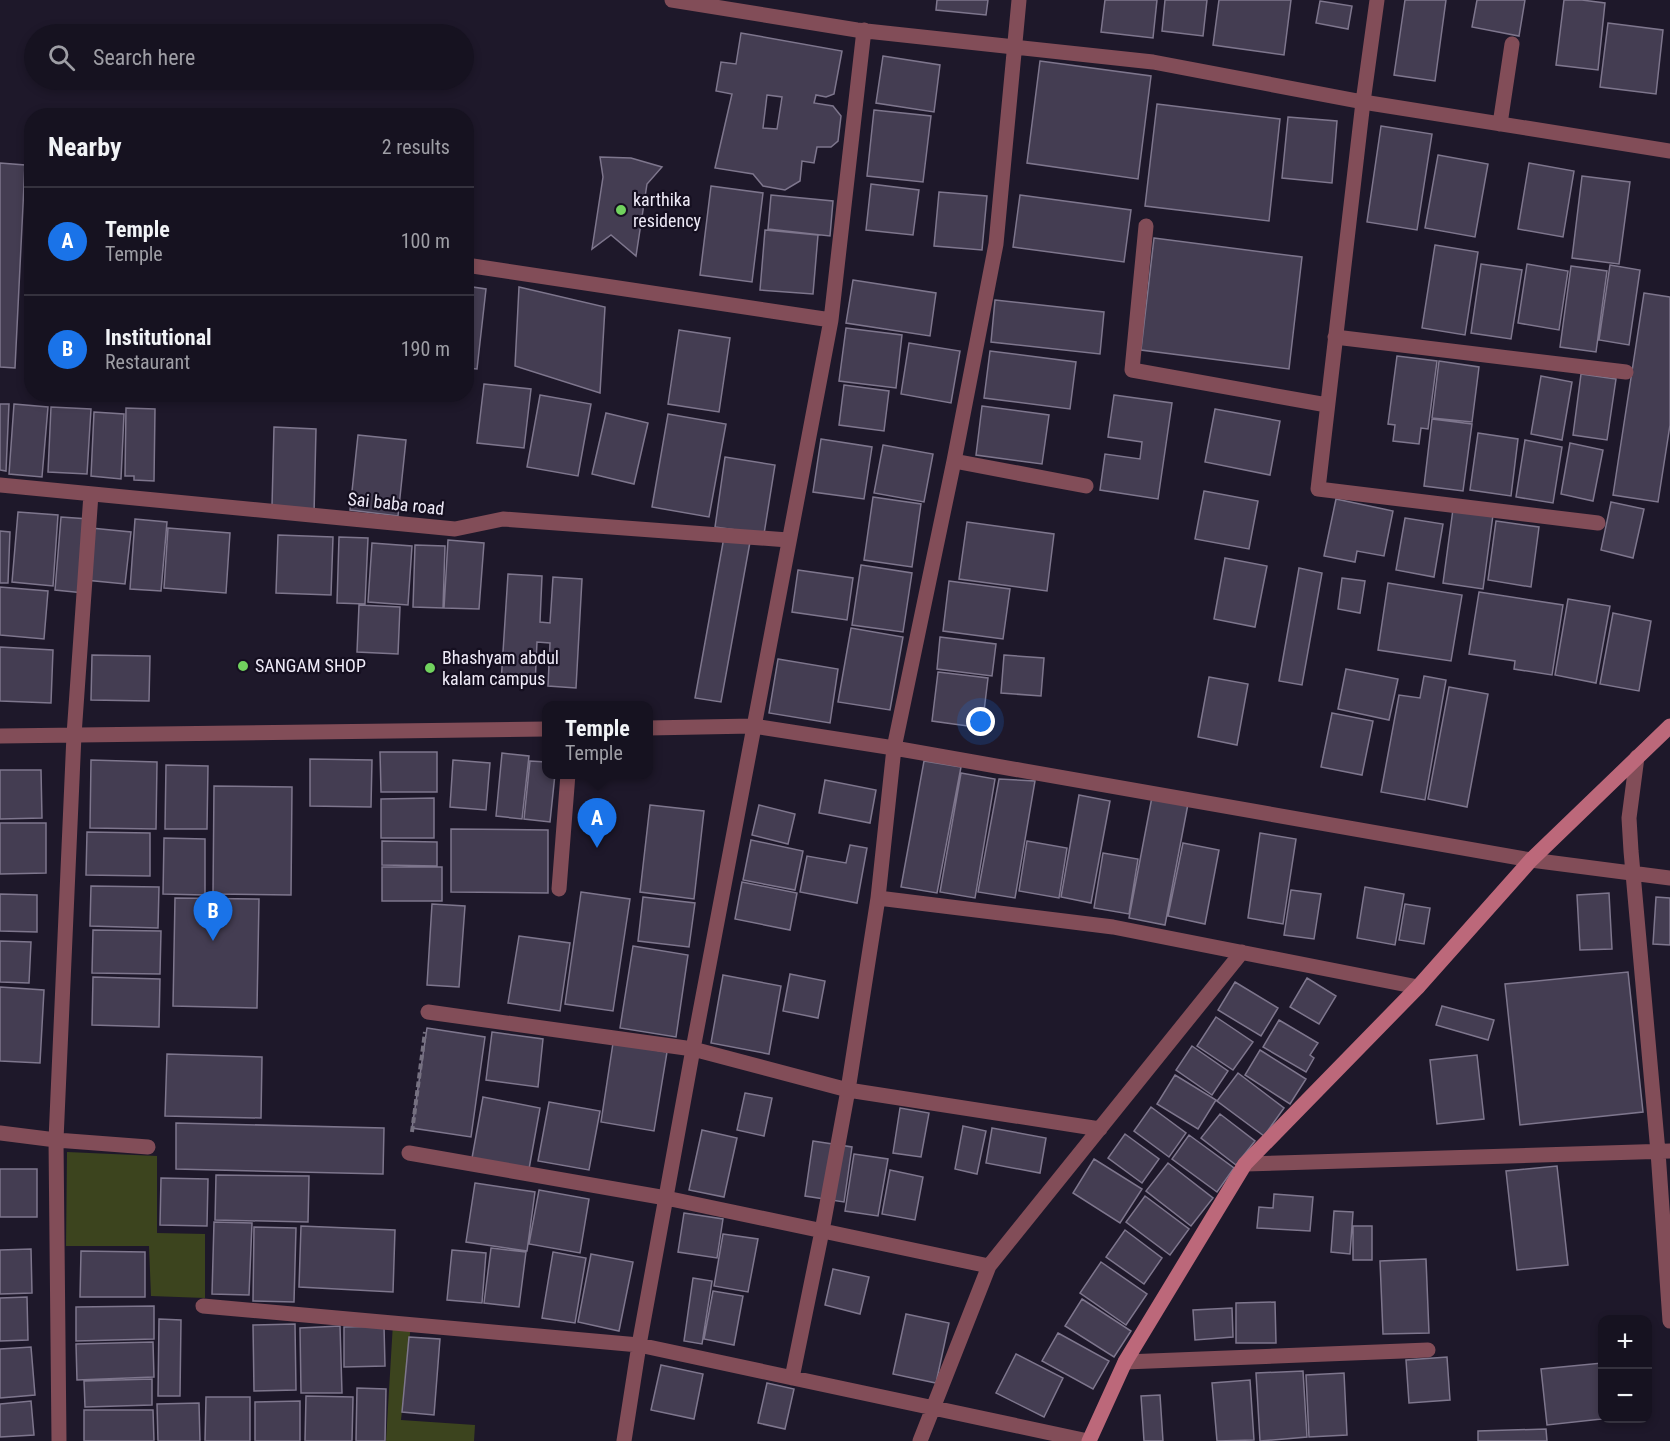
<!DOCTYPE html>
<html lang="en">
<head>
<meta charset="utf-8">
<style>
	body { margin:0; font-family:"Roboto Condensed",sans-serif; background:#1f1b29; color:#f1f3f6 }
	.controls { position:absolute; right:18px; bottom:18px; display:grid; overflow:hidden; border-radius:12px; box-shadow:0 3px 9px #0003 }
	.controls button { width:54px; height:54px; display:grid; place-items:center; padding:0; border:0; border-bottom:2px solid #35323e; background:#161220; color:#f1f3f6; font:30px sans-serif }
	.you { position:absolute; left:981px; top:722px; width:21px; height:21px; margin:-15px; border:4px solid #fff; border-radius:50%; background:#1a73e8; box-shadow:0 0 0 9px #1a73e833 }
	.badge { display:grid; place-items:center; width:39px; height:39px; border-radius:50%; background:#1a73e8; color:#fff; font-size:20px; font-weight:700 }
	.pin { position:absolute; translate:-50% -50px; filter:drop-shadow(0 2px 3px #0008) }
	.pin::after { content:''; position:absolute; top:32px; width:21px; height:18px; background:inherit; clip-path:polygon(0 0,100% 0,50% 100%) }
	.popup { position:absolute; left:542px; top:701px; width:111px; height:78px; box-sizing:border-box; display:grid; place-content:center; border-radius:12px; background:#161220; filter:drop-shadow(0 2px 4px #0005); font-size:20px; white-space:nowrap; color:#9e9ea5 }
	.popup b { font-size:22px; color:#f1f3f6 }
	.popup::after { content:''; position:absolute; left:50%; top:100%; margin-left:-12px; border:12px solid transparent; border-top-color:#161220 }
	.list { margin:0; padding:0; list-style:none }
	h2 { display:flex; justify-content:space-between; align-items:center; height:78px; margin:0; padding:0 24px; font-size:26px }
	h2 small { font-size:20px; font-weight:400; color:#9e9ea5 }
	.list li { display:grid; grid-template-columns:39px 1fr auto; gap:18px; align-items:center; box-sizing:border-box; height:108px; padding:0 24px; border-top:2px solid #35323e }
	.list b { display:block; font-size:22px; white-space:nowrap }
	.list p { margin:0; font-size:20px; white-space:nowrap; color:#9e9ea5 }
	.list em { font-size:20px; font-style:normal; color:#9e9ea5 }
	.icon { flex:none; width:33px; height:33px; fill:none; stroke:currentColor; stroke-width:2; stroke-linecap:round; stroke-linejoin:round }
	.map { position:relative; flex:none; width:1670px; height:1441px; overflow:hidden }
	.search { position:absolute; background:#161220; box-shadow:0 3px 9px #0003; left:24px; top:24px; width:450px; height:66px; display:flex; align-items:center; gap:15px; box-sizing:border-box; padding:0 21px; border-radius:33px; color:#9e9ea5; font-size:22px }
	.panel { position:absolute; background:#161220; box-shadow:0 3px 9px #0003; left:24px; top:108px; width:450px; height:294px; border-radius:24px }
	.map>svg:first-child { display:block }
	.green { fill:#3c441e }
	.building { fill:#443d52; stroke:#7e768d; stroke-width:1.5; fill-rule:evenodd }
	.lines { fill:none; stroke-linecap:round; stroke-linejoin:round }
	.path { stroke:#757080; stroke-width:4; stroke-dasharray:6 3; stroke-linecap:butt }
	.street { stroke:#824d58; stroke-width:15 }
	.secondary { stroke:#bc687a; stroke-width:15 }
	.poi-dot { fill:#71d25e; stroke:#150f20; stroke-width:2 }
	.labels { text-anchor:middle; stroke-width:4.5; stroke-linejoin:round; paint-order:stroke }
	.poi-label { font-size:18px; fill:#eeeaf7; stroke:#150f20; text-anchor:start }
	.street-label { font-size:18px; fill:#eeeaf7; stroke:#150f20 }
</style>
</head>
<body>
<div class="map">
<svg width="1670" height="1441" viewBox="0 0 1670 1441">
	<rect width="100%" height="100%" fill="#1e182a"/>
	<path class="green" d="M67 1152 157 1156V1233L205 1234V1298L151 1296 149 1246H66Z
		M393 1323 411 1324 401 1420 475 1425 474 1441H386Z"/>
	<path class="building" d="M937 0H988L986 15 936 10Z
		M1105 0H1157L1153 38 1101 32Z
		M1165 0H1207L1203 36 1162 31Z
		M1219 0H1291L1284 55 1213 45Z
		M1405 0H1446L1435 81 1394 75Z
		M1477 0H1525L1519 36 1472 27Z
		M1564 0H1582L1605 3 1598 70 1556 65Z
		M1320 1 1352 6 1348 29 1316 23Z
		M1608 23 1663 30 1656 94 1600 87Z
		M741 33 842 51 834 94 826 97 816 95 814 103 833 106 841 116 838 141 831 147H817L814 163 802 161 800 181 785 190 763 186 753 174 715 168 732 94 716 91 721 62 736 64ZM767 95 782 97 777 129 763 128Z
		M883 56 940 65 934 112 876 103Z
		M1040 61 1151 76 1138 179 1027 163Z
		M1157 104 1280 119 1269 221 1145 206Z
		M874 110 931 116 923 182 867 176Z
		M1288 117 1337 121 1332 183 1282 178Z
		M1381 126 1432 134 1417 230 1367 222Z
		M1438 155 1488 164 1475 237 1425 228Z
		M600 157 631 158 662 167 647 184 636 256 611 235 592 249 603 177Z
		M0 163 25 165 15 368 0 367Z
		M1529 163 1574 171 1563 237 1518 229Z
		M1582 176 1630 182 1619 264 1572 258Z
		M871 184 919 190 913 235 866 230Z
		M711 186 763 193 752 282 700 275Z
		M939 192 987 196 982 250 934 246Z
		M771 195 833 201 830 236 768 229Z
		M1020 195 1131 210 1124 262 1013 247Z
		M765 230 818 235 813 294 760 290Z
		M1154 238 1302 257 1289 369 1141 350Z
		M1435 245 1478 252 1465 335 1422 328Z
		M1481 264 1522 270 1511 339 1471 333Z
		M1527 264 1568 271 1559 330 1518 323Z
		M1610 265 1640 270 1629 345 1599 340Z
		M1571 266 1607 271 1596 352 1560 347Z
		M853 280 936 293 930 336 846 323Z
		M466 286 486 289 477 369 466 368Z
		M519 287 605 307 600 393 515 366Z
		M1644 293 1670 297V425L1658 502 1613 495Z
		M995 300 1104 312 1100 354 991 342Z
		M846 328 902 335 896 388 839 381Z
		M679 330 730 338 719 412 668 404Z
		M909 343 960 351 951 403 901 394Z
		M990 351 1076 362 1070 409 984 398Z
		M1397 356 1437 361 1428 429 1421 428 1419 444 1393 441 1395 425 1388 424Z
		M1439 361 1479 367 1472 422 1432 418Z
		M1581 374 1616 379 1607 440 1573 435Z
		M1541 376 1572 382 1562 440 1531 434Z
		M484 384 531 389 524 448 477 443Z
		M844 385 889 391 884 431 839 425Z
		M540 395 591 404 578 476 527 467Z
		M1114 395 1172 403 1158 499 1100 490 1105 454 1140 459 1142 442 1108 437Z
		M0 404H9L6 471 0 470Z
		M14 404 48 407 42 477 9 474Z
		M982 406 1049 415 1042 464 976 455Z
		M51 407 91 409 87 474 48 472Z
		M126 408 155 409 154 481 134 480V476H125Z
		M1215 409 1280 421 1270 475 1205 462Z
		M94 412 124 414 121 479 91 476Z
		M606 413 648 423 634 484 592 474Z
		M668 414 726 424 709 517 652 507Z
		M1432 419 1472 424 1463 491 1424 486Z
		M274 427 316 429 314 514 272 506Z
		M1478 433 1518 439 1511 496 1470 490Z
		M358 435 406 440 398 516 350 510Z
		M821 439 872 447 864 499 813 492Z
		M1525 440 1562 447 1553 503 1516 497Z
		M1570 443 1603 450 1593 501 1561 494Z
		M883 445 933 454 924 502 874 493Z
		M725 457 775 465 764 534 715 527Z
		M1204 491 1258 501 1249 549 1195 539Z
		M873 497 921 504 912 567 864 560Z
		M1336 499 1393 511 1384 556 1357 551 1355 562 1324 556Z
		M1611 502 1644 509 1633 558 1601 550Z
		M1453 509 1493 515 1483 589 1443 583Z
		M18 512 58 515 53 586 12 582Z
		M61 517 89 519 84 593 55 590Z
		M1405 518 1443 524 1434 577 1396 570Z
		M135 519 167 522 161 591 130 589Z
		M1496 521 1539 527 1531 587 1488 580Z
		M967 522 1054 534 1047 591 959 579Z
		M91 528 131 532 125 584 85 580Z
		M168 528 230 533 226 593 164 588Z
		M0 531 10 532 8 583H0Z
		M278 535 333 537 331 595 276 593Z
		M339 537 368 538 365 604 337 603Z
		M724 537 750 542 721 702 695 698Z
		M448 540 484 543 479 609 444 608Z
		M372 543 412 546 408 605 368 602Z
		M415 545 445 546 443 608 413 607Z
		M1225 558 1267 566 1255 627 1214 619Z
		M861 565 912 573 903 632 852 625Z
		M1299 568 1322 573 1302 685 1279 681Z
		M798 570 853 578 847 620 792 612Z
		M508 574 542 576 540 622 550 623 553 577 582 579 576 688 548 686 550 643 537 642 535 685 501 683Z
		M1342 578 1365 581 1360 613 1338 609Z
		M949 581 1010 589 1003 639 943 631Z
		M1388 583 1462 595 1451 661 1378 650Z
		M0 587 48 591 44 639 0 635Z
		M1479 592 1563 605 1552 675 1514 669 1515 661 1469 654Z
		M1568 599 1610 606 1596 683 1555 675Z
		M359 605 400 607 398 654 357 652Z
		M1613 613 1651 621 1639 691 1600 684Z
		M851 628 903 637 890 710 838 702Z
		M940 637 996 644 992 676 937 669Z
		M0 647 53 650 51 703 0 701Z
		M92 655 150 656 149 701 91 700Z
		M1004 655 1044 658 1041 696 1001 693Z
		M778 659 838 669 830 723 769 713Z
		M1346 669 1398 679 1389 720 1338 709Z
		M938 672 988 678 982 728 932 721Z
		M1424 676 1446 680 1425 800 1381 792 1399 695 1420 698Z
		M1209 677 1248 684 1237 745 1198 737Z
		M1449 687 1488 694 1467 807 1428 799Z
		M1332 713 1373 721 1362 775 1321 767Z
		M380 752H437V792H381Z
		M502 753 529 756 522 819 496 816Z
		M310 759 372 760 371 807 310 806Z
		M91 760 157 762 156 829 90 828Z
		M453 760 490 763 486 810 450 807Z
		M530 761 546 762V774H555L550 822 524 819Z
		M924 761 961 767 937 893 901 887Z
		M166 765 208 766 207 829H165Z
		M0 770H41L42 818 0 819Z
		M961 773 995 779 975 898 940 892Z
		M999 779 1035 781 1015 898 978 892Z
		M825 780 876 790 870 823 819 813Z
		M214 786 292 787 291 895 213 894Z
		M1079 795 1110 801 1091 903 1061 897Z
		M1152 797 1188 804 1165 925 1129 918Z
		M434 798V838H381V799Z
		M650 805 704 811 694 899 640 892Z
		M759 805 795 814 788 844 752 835Z
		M0 823H46V873L0 874Z
		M451 829 548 830V893L451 892Z
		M87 832 150 833V876L86 875Z
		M1260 833 1296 839 1283 924 1248 918Z
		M164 838 205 839V895L163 894Z
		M751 840 803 851 795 890 743 880Z
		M382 841 437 842V866L382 865Z
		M1027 841 1067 848 1059 898 1019 891Z
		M1183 843 1219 850 1205 924 1168 916Z
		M850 845 867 848 857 903 800 892 807 856 846 863Z
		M1103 853 1138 859 1129 914 1094 908Z
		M382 867H442V901H382Z
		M742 882 797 893 790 930 735 919Z
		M91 886 159 887 158 928 90 926Z
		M1365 887 1404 894 1395 945 1357 938Z
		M1291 890 1321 894 1314 939 1284 935Z
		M581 892 630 899 613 1011 565 1004Z
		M1609 893 1612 949 1580 950 1577 895Z
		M0 894 37 895V932L0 931Z
		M643 897 695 903 689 947 638 941Z
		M1656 897 1670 898V945L1653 944Z
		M175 898 259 899 257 1008 173 1006Z
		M432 904 465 906 459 987 427 985Z
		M1405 904 1430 908 1424 944 1399 940Z
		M93 930 161 931 160 974 92 973Z
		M519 936 570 943 560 1011 508 1003Z
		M0 941 31 942 29 983 0 982Z
		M633 946 688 955 676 1037 620 1028Z
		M1628 972 1643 1112 1520 1125 1505 984Z
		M790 974 825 981 818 1018 783 1011Z
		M723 975 781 986 769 1054 711 1043Z
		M93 977 160 979 159 1027 92 1025Z
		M1307 978 1336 996 1319 1024 1290 1007Z
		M1235 982 1278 1008 1261 1036 1218 1010Z
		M0 987 44 990 40 1063 0 1061Z
		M1442 1006 1494 1020 1488 1040 1436 1025Z
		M1216 1017 1253 1042 1233 1070 1197 1046Z
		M1279 1020 1318 1043 1310 1055 1314 1058 1306 1072 1263 1047Z
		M427 1028 485 1037 471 1137 412 1128Z
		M492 1032 543 1039 538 1087 486 1080Z
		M613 1043 667 1052 654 1131 601 1122Z
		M1192 1046 1228 1071 1212 1095 1176 1070Z
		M1260 1050 1306 1079 1290 1104 1245 1075Z
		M167 1054 262 1057 261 1118 165 1116Z
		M1477 1055 1484 1119 1437 1124 1430 1060Z
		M1238 1073 1284 1108 1264 1136 1217 1101Z
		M1175 1075 1216 1100 1198 1129 1157 1104Z
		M745 1093 772 1098 764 1136 737 1130Z
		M483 1097 540 1108 529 1169 472 1158Z
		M549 1102 600 1111 589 1170 538 1161Z
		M1151 1107 1186 1133 1169 1157 1134 1131Z
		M900 1108 929 1113 921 1157 893 1153Z
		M1220 1114 1255 1141 1236 1165 1201 1138Z
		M176 1123 384 1128 383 1174 176 1169Z
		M963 1126 986 1131 977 1174 955 1169Z
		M992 1128 1046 1138 1040 1173 986 1163Z
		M702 1130 737 1138 724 1197 689 1190Z
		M1125 1134 1159 1159 1142 1183 1108 1158Z
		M1189 1135 1234 1168 1217 1192 1172 1159Z
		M813 1141 852 1147 844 1202 805 1196Z
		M854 1154 888 1159 878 1216 845 1211Z
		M1094 1159 1142 1189 1120 1223 1073 1193Z
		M1168 1163 1213 1198 1191 1226 1146 1191Z
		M1557 1166 1568 1265 1517 1270 1506 1171Z
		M0 1169H37V1217H0Z
		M890 1170 923 1177 915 1220 882 1214Z
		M216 1175 309 1176 308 1222 215 1220Z
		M161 1178 208 1179 207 1226 160 1225Z
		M475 1183 535 1192 527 1251 466 1242Z
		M539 1190 589 1199 580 1253 529 1244Z
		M1274 1194 1313 1197 1310 1231 1257 1228 1259 1207 1273 1208Z
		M1145 1196 1189 1229 1170 1255 1126 1222Z
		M1334 1211 1353 1212 1350 1254 1331 1252Z
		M684 1213 723 1219 717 1258 678 1252Z
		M214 1222 252 1223 249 1295 212 1294Z
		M301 1226 395 1230 393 1292 299 1287Z
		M1353 1226H1372V1260H1353Z
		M254 1227 296 1228 294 1302 253 1301Z
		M1125 1230 1162 1258 1144 1284 1106 1257Z
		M723 1234 758 1239 748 1292 714 1286Z
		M491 1248 526 1252 519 1307 484 1303Z
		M31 1249 32 1293 0 1294V1250Z
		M452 1250 486 1253 482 1303 447 1300Z
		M81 1251 145 1252V1297H80Z
		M553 1252 586 1258 575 1323 542 1318Z
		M591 1254 633 1262 619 1331 578 1322Z
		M1426 1259 1429 1333 1383 1334 1380 1261Z
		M1101 1262 1147 1294 1126 1325 1080 1293Z
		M833 1269 869 1277 860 1314 825 1305Z
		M693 1278 712 1281 702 1344 684 1341Z
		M713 1291 743 1296 734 1345 704 1339Z
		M27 1297 28 1340 0 1341V1298Z
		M1082 1299 1131 1331 1114 1357 1065 1326Z
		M1275 1302 1276 1343H1236V1303Z
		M154 1306V1339L76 1341V1307Z
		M1232 1308 1233 1337 1195 1340 1193 1310Z
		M906 1314 949 1323 936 1383 893 1374Z
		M159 1319 181 1320 180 1396H158Z
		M295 1324 296 1390 254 1391 253 1325Z
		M340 1326 342 1393H301L300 1328Z
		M384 1326 385 1366 344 1367V1327Z
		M1058 1333 1109 1361 1093 1389 1042 1361Z
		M409 1337 440 1339 434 1415 402 1412Z
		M153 1342 154 1377 77 1380 76 1344Z
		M31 1347 35 1395 0 1398V1349Z
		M1016 1354 1063 1378 1044 1417 996 1393Z
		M1447 1357 1450 1400 1409 1403 1406 1360Z
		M1602 1363V1418H1611L1547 1425 1541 1369Z
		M661 1365 703 1374 694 1419 651 1410Z
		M1303 1371 1307 1437 1260 1441 1256 1373Z
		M1344 1373 1347 1435 1309 1437 1306 1375Z
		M152 1379V1405L85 1407 84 1381Z
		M1250 1380 1254 1440 1217 1441 1212 1383Z
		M767 1383 794 1389 785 1429 758 1423Z
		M357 1388 386 1389 385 1441H356Z
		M1160 1395 1163 1441H1144L1141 1396Z
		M306 1396 353 1397 352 1441H305Z
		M206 1397H250V1441H205Z
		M31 1401 34 1435 0 1437V1404Z
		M300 1401V1441H255V1402Z
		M199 1403 200 1441H158L157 1404Z
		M84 1410H153L154 1441H84Z
		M1546 1429 1547 1441H1478V1431Z"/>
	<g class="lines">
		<path class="path" d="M412 1132 425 1032"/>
		<path class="street" d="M672 0 857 30 1153 62 1363 102 1670 151
			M1019 0 996 244 954 461 894 748 878 898 1113 927 1418 987
			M1377 0 1363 102 1318 489 1598 523
			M1500 124 1512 44
			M1146 226 1132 370 1327 405
			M466 265 831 320
			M1335 337 1626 372
			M954 461 1086 486
			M0 485 455 529 503 519 788 540
			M648 728 753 726 894 748 1531 860 1670 878
			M0 736 546 729
			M1637 757 1629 818 1631 851 1658 1152 1670 1321
			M559 889 568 774
			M428 1012 693 1049 848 1090 1100 1129
			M0 1133 56 1140 148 1147
			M409 1153 666 1198 989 1266
			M1245 1164 1670 1151
			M203 1306 639 1345 1088 1441
			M1125 1362 1428 1350
			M792 1378 822 1231 848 1090 878 898
			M59 1441 56 1140 74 735 91 494
			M624 1441 639 1345 693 1049 831 320 864 30
			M920 1441 989 1266 1242 952"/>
		<path class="secondary" d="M1089 1441 1125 1362 1245 1164 1418 987 1531 860 1670 726"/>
	</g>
	<g class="poi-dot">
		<circle cx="621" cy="210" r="6"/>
		<circle cx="243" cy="666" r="6"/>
		<circle cx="430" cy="668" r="6"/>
	</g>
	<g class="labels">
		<g class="poi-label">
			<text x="633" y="206">karthika<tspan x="633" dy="21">residency</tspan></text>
			<text x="442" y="664">Bhashyam abdul<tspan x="442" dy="21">kalam campus</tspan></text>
			<text x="255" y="672">SANGAM SHOP</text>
		</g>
		<g class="street-label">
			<text transform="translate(396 504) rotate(6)" y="6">Sai baba road</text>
		</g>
	</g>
</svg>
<div class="controls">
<button>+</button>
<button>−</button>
</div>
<div class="you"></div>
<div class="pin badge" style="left:597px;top:848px">A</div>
<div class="popup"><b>Temple</b>Temple</div>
<div class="pin badge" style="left:213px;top:941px">B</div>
<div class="search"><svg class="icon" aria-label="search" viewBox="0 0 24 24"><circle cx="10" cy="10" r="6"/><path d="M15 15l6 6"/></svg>Search here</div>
<section class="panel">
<h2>Nearby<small>2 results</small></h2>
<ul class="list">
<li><span class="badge">A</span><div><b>Temple</b><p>Temple</p></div><em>100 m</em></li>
<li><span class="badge">B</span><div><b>Institutional</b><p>Restaurant</p></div><em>190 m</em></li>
</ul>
</section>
</div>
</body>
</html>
